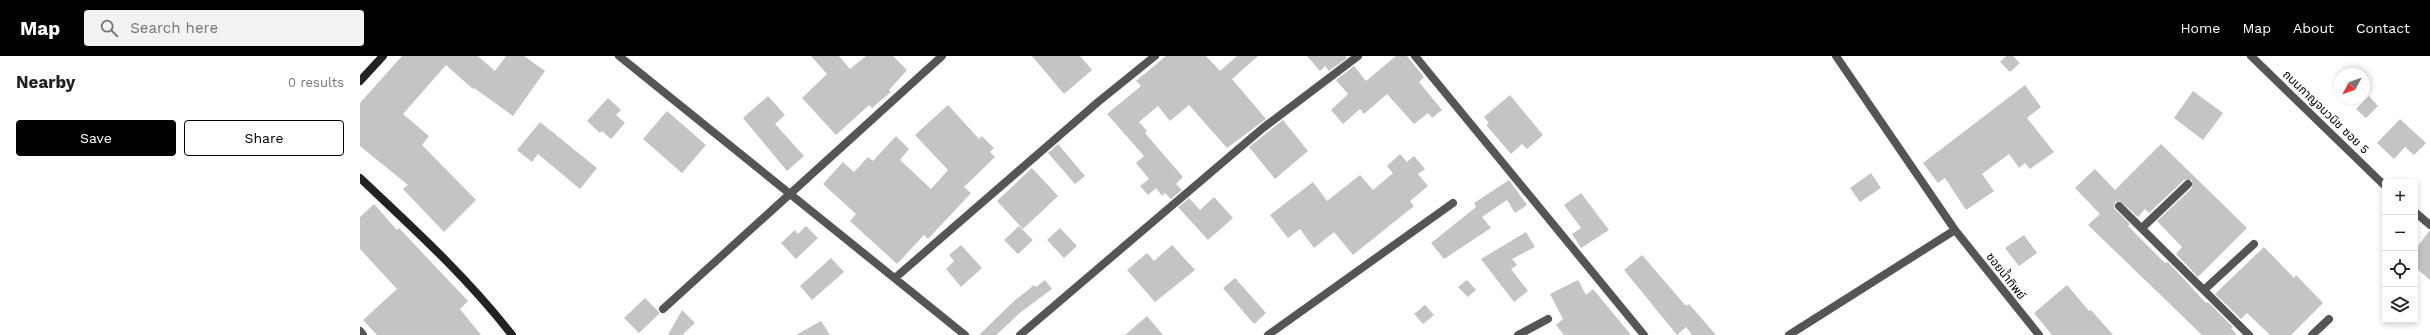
<!DOCTYPE html>
<html lang="en">
<head>
<meta charset="utf-8">
<style>
	body { margin:0; font-family:"Work Sans","Noto Sans Thai",sans-serif; background:#f2f2f2; color:#202124 }
	.controls { position:absolute; right:12px; bottom:12px; display:grid; overflow:hidden; border-radius:4px; box-shadow:0 2px 6px #0003 }
	.controls button { width:36px; height:36px; display:grid; place-items:center; padding:0; border:0; border-bottom:1px solid #e0e0e0; background:#fff; color:#202124; font:20px sans-serif }
	.compass { position:absolute; left:1974px; top:12px; width:36px; height:36px; border-radius:50%; background:#fff; box-shadow:0 2px 6px #0003; rotate:229deg }
	.list { margin:0; padding:0; list-style:none }
	h2 { display:flex; justify-content:space-between; align-items:center; height:52px; margin:0; padding:0 16px; font-size:17px }
	h2 small { font-size:13px; font-weight:400; color:#757577 }
	.actions { display:flex; gap:8px; padding:12px 16px }
	.actions a { flex:1; padding:9px 0; border:1px solid #000; border-radius:4px; text-align:center; font-size:14px; color:#000 }
	.actions .main { background:#000; color:#fff }
	.icon { flex:none; width:22px; height:22px; fill:none; stroke:currentColor; stroke-width:2; stroke-linecap:round; stroke-linejoin:round }
	.map { position:relative; flex:none; width:2070px; height:279px; overflow:hidden }
	header { display:flex; align-items:center; gap:24px; box-sizing:border-box; height:56px; padding:0 20px; background:#000; color:#fff }
	header strong { font-size:19px }
	nav { display:flex; gap:22px; margin-inline-start:auto; font-size:14px }
	.search { width:280px; height:36px; background:#f2f2f2; display:flex; align-items:center; gap:10px; box-sizing:border-box; padding:0 14px; border-radius:4px; color:#757577; font-size:15px }
	main { display:flex }
	aside { flex:1; background:#fff }
	.map>svg:first-child { display:block }
	.building { fill:#c4c4c4 }
	.lines { fill:none; stroke-linecap:round; stroke-linejoin:round }
	.street { stroke:#555; stroke-width:8 }
	.secondary { stroke:#222; stroke-width:8 }
	.labels { text-anchor:middle; stroke-width:4; stroke-linejoin:round; paint-order:stroke }
	.street-label { font-size:12px; fill:#000; stroke:#fff }
</style>
</head>
<body>
<header>
<strong>Map</strong>
<div class="search"><svg class="icon" aria-label="search" viewBox="0 0 24 24"><circle cx="10" cy="10" r="6"/><path d="M15 15l6 6"/></svg>Search here</div>
<nav><a>Home</a><a>Map</a><a>About</a><a>Contact</a></nav>
</header>
<main>
<aside>
<h2>Nearby<small>0 results</small></h2>
<ul class="list">
</ul>
<div class="actions"><a class="main">Save</a><a>Share</a></div>
</aside>
<div class="map">
<svg width="2070" height="279" viewBox="0 0 2070 279">
	<rect width="100%" height="100%" fill="#fff"/>
	<path class="building" d="M42 0H118L135 15 146 0H164L185 15 153 60 114 32 113 33 86 9 43 58 69 80 62 89 116 144 84 176 43 133 48 129 0 90V47Z
		M451 0H479L490 13 506 0H533L547 14 529 34 531 36 512 52 509 49 476 79 442 42 467 18Z
		M672 0H720L732 14 704 38Z
		M806 0H846L860 15 877 0H898L872 23 906 63 867 92 829 49 810 65 798 50 779 66 787 75 785 77 823 121 816 128 822 134 811 143 805 137 802 140 796 132 788 139 780 130 789 123 776 107 784 100 747 58 781 30 776 25Z
		M947 0H985L987 2 969 15 965 10 960 15Z
		M1036 0H1047L1064 21 1059 26 1082 54 1072 62 1068 57 1054 68 1027 38 1004 58 1000 53 983 68 971 54 988 38 976 24 994 10 1006 25Z
		M1646 0H1653L1660 7 1650 16 1640 6Z
		M1665 29 1681 51 1667 62 1694 96 1670 113 1665 107 1659 112 1649 98 1622 118 1634 135 1606 154 1585 122 1578 127 1563 107Z
		M1833 35 1863 57 1843 84 1814 62Z
		M1150 39 1183 79 1167 93 1162 88 1151 98 1126 69 1129 67 1124 61Z
		M408 40 425 59 415 68 444 100 427 115 383 62Z
		M2009 40 2018 50 2006 62 1996 53Z
		M248 42 261 54 256 59 265 67 251 83 242 75 240 77 227 65Z
		M588 49 619 83 622 80 634 92 630 96 635 101 604 131 611 137 568 183 564 179 537 208 490 165 496 158 463 128 483 106 494 116 508 101 513 105 536 80 549 93 540 104 571 133 588 114 555 79Z
		M307 55 346 89 322 117 283 83Z
		M2040 63 2066 87 2054 99 2045 91 2034 103 2017 87Z
		M923 64 948 95 915 123 889 91Z
		M180 66 237 112 220 133 178 98 172 106 157 94Z
		M698 88 725 120 715 128 688 97Z
		M1801 88 1887 172 1838 221 1816 198 1822 191 1797 165 1832 132V124H1824L1789 157 1785 153 1778 161 1760 145 1755 146 1754 152 1770 168 1768 170 1805 207 1808 206 1846 247 1848 246 1873 271 1871 272 1877 279H1842L1728 169 1740 158 1715 132 1735 113 1755 134Z
		M1040 98 1047 106 1054 100 1065 113 1058 118 1068 130 1050 145 1054 150 993 199 974 176 954 192 940 173 928 182 910 159 953 126 967 145 1000 119 1013 134 1033 117 1027 110Z
		M672 112 698 140 663 173 637 145Z
		M1511 117 1521 132 1500 146 1490 132Z
		M1149 124 1167 149 1155 157 1147 144 1122 161 1131 172 1084 203 1071 187 1116 151 1114 147Z
		M1221 137 1249 174 1221 192 1212 178 1221 172 1204 149Z
		M854 141 873 162 848 184 818 151 829 142 840 154Z
		M14 148 37 174 39 172 108 245 100 253 121 279H17L3 264 37 233 0 193V161Z
		M446 170 458 182 436 203 421 187 435 174 438 178Z
		M659 170 673 184 658 198 644 184Z
		M700 172 717 190 704 202 687 184Z
		M2070 174V224L2055 211V194Z
		M1166 176 1175 191 1152 203 1157 209 1151 213 1168 235 1154 246 1121 203Z
		M1664 179 1677 197 1659 210 1645 192Z
		M601 189 622 212 601 231 586 213 594 205 589 199Z
		M812 189 835 214 795 246 767 214 787 197 794 205Z
		M1904 191 1934 222 1936 219 1963 247 1931 279H1910L1887 257 1881 263 1855 238Z
		M1282 199 1326 250 1329 248 1356 279H1332L1326 271 1317 279 1264 214Z
		M471 202 484 216 452 244 440 230Z
		M875 222 906 257 894 268 863 232Z
		M685 224 692 233 661 256 636 279H619L653 246 674 229 676 231Z
		M1107 224 1116 234 1108 241 1098 231Z
		M1218 224 1226 239 1233 233 1271 279H1204L1196 269 1203 263 1190 238Z
		M1707 229 1729 255 1731 254 1753 279H1692L1674 257Z
		M285 242 300 257 279 277 264 262Z
		M1065 249 1074 259 1063 268 1054 258Z
		M322 254 335 267 322 279H308Z
		M787 260 803 279H765Z
		M461 265 470 279H436Z"/>
	<g class="lines">
		<path class="street" d="M259 0 605 279
			M1055 0 1284 279
			M1476 0 1595 174 1679 279
			M1891 0 2025 130
			M1759 150 1889 279
			M2055 156 2070 169
			M1783 171 1828 128
			M535 222 738 46 795 0
			M1845 233 1894 188
			M303 253 582 0
			M0 275 3 279
			M660 279 903 72 998 0
			M908 279 1093 147
			M1158 279 1188 263
			M1429 279 1595 174
			M1952 279 1969 263"/>
		<path class="secondary" d="M0 25 23 0
			M0 122C53 172 107 221 152 279"/>
	</g>
	<g class="labels">
		<g class="street-label">
			<text transform="translate(1966 56) rotate(44)" y="4">ถนนกาญจนวนิช ซอย 5</text>
			<text transform="translate(1646 220) rotate(52)" y="4">ซอยน้ำทิพย์</text>
		</g>
	</g>
</svg>
<div class="controls">
<button>+</button>
<button>−</button>
<button><svg class="icon" aria-label="locate" viewBox="0 0 24 24"><circle cx="12" cy="12" r="6"/><path d="M12 2v4M12 18v4M2 12h4M18 12h4"/></svg></button>
<button><svg class="icon" aria-label="layers" viewBox="0 0 24 24"><path d="M12 4l9 5-9 5-9-5zM3 14l9 5 9-5"/></svg></button>
</div>
<svg class="compass" viewBox="-18 -18 36 36"><path d="M0-13l5 13h-10z" fill="#e53935"/><path d="M0 13l5-13h-10z" fill="#757577"/></svg>
</div>
</main>
</body>
</html>
